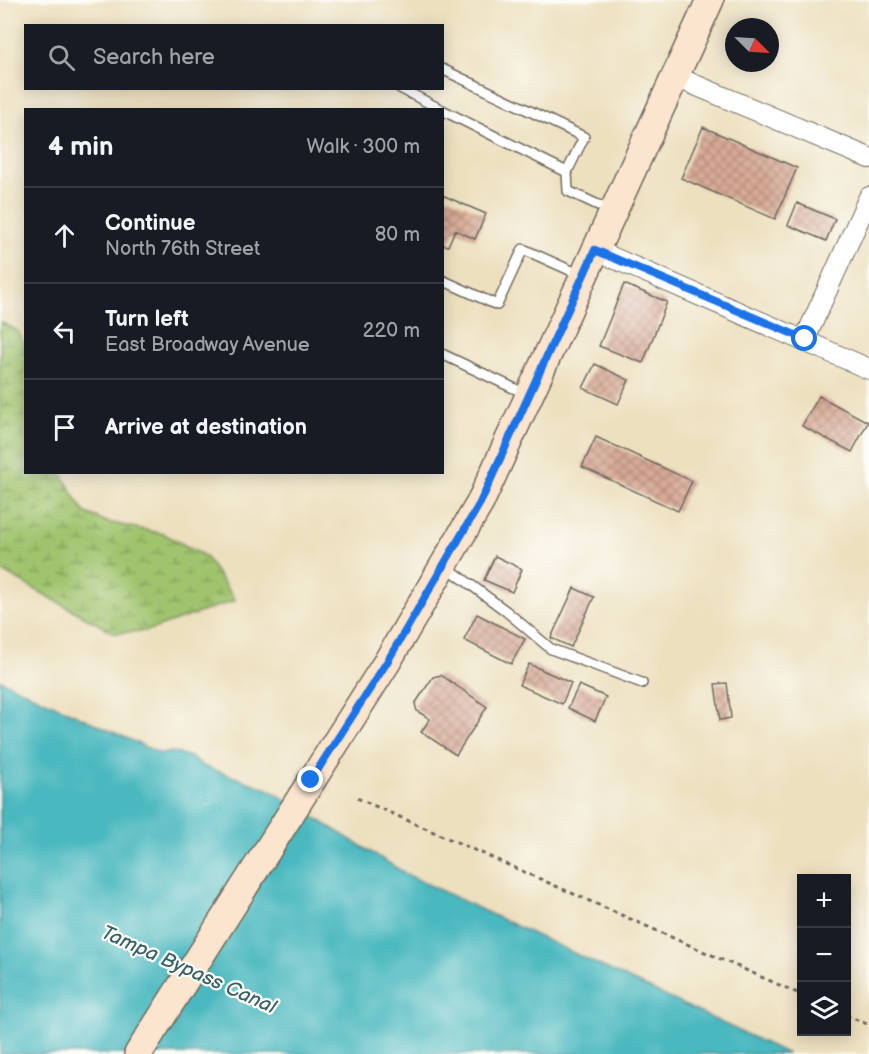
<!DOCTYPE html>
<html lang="en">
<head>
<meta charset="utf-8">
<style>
	body { margin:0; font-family:"Balsamiq Sans",sans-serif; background:#20242c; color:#f1f3f6 }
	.controls { position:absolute; right:18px; bottom:18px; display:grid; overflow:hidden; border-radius:0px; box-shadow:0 3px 15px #0003 }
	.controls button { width:54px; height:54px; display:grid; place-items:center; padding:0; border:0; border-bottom:2px solid #363941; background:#171b24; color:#f1f3f6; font:30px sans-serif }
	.compass { position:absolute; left:725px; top:18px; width:54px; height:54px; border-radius:50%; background:#171b24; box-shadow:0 3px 15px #0003; rotate:114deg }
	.stop { position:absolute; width:18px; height:18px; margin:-14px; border:4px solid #1a73e8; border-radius:50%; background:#fff }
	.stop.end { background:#1a73e8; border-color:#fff; box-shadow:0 2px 6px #0008 }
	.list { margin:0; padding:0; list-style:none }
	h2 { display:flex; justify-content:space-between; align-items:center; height:78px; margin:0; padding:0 24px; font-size:26px }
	h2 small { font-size:20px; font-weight:400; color:#9ea1a6 }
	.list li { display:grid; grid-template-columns:39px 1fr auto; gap:18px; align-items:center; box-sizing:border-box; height:96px; padding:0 24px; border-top:2px solid #363941 }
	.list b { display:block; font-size:22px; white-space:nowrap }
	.list p { margin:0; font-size:20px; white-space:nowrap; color:#9ea1a6 }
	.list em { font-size:20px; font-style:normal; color:#9ea1a6 }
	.icon { flex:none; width:33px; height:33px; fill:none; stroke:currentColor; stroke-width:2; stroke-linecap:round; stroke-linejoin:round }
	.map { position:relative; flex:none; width:869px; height:1054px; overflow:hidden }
	.search { position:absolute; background:#171b24; box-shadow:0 3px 15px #0003; left:24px; top:24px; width:420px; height:66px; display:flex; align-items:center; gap:15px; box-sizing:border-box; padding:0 21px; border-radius:0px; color:#9ea1a6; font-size:22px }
	.panel { position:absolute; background:#171b24; box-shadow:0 3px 15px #0003; left:24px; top:108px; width:420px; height:366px; border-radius:0px }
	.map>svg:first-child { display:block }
	.wetland { fill:url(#wetland-marsh); stroke:#66784c; stroke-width:1.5 }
	.water { fill:#49b8bf; stroke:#3a7275; stroke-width:1.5 }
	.building { fill:url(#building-cross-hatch) }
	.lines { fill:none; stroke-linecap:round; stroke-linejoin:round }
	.lane-casing { stroke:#6f6a5f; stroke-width:12 }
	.street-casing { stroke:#6f6a5f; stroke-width:22 }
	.secondary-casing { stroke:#6f6a5f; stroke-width:30 }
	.path { stroke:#6f6a5f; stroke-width:3; stroke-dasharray:4.5 4.5; stroke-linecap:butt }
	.lane { stroke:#fff; stroke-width:9 }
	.street { stroke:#fff; stroke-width:20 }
	.secondary { stroke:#fbe5cf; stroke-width:27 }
	.route { stroke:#1a73e8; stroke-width:8 }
	.labels { text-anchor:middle; stroke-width:4.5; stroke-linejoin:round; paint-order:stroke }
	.water-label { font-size:20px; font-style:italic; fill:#376366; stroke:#fdfcf7 }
</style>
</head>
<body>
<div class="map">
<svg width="869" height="1054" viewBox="0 0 869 1054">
	<defs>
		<pattern id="wetland-marsh" width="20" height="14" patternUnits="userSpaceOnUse" patternTransform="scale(1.5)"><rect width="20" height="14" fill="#a0c46e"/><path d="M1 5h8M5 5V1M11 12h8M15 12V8" fill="none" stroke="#839f5b"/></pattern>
		<pattern id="building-cross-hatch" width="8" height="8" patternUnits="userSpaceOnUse" patternTransform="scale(1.5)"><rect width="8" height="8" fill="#d8aa96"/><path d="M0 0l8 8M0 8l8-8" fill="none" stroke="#af8b7b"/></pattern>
	</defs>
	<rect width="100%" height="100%" fill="#fdfcf7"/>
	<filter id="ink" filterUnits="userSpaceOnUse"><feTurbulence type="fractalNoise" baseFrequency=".0167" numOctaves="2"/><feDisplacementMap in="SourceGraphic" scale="12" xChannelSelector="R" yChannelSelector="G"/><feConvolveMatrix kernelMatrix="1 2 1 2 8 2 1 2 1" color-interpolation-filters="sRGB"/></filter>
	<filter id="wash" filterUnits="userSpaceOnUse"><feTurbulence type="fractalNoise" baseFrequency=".008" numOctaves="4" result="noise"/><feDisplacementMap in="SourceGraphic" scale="24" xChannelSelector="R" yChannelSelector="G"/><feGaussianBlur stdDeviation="1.35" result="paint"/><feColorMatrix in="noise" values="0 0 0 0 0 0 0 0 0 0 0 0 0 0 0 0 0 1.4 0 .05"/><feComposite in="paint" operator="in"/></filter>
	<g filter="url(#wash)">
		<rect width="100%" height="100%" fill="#ede0bf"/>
		<path class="wetland" d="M0 322 18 331 25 346 26 472 61 473 84 512 107 522 164 534 205 556 235 600 147 631 114 633 0 570Z"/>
		<path class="water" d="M0 680 161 754 173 752 190 757 203 766 268 789 408 875 788 1054H0Z"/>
		<g id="blocks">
			<path class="building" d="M703 127 797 168 775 219 681 178Z
				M442 195 486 214 475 239 455 230 448 246 442 244Z
				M797 203 835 219 826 241 788 225Z
				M624 284 667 302 643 363 599 346Z
				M595 364 629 380 618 404 583 388Z
				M819 396 868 422 852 452 802 426Z
				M596 437 692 481 678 511 582 467Z
				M495 556 522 569 512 592 484 580Z
				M574 588 594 597 571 647 551 638Z
				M477 614 525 639 511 664 464 640Z
				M529 664 571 683 562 704 519 685Z
				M441 675 487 707 456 755 421 732 430 719 417 711 415 704 433 677Z
				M727 683 731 718 720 720 715 684Z
				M579 685 606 697 595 721 568 708Z"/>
		</g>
	</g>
	<g filter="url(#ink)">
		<use href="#blocks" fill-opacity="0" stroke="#6f6a5f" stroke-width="1.5"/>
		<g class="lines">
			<defs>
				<path id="lane" d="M442 69 584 137 567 172 568 191 611 211
					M400 88 442 110
					M442 110 567 172
					M442 280 497 305 523 249 583 276
					M442 354 528 395
					M447 567 506 611 551 649 642 683"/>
				<path id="street" d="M676 77 869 158
					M595 250 869 369
					M805 339 869 197"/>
				<path id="secondary" d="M138 1054 387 662 480 503 710 0"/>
			</defs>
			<use href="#lane" class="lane-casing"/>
			<use href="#street" class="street-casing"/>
			<use href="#secondary" class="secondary-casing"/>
			<path class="path" d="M357 798 802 995
				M846 1015 869 1025"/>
			<use href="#lane" class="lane"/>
			<use href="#street" class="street"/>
			<use href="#secondary" class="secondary"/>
		</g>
	</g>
	<g class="lines" filter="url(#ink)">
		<path class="route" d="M311 780 387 662 480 503 595 250 805 339"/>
	</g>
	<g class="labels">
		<g class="water-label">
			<text transform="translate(189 969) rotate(24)" y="7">Tampa Bypass Canal</text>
		</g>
	</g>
</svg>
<div class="controls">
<button>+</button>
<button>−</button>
<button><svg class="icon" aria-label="layers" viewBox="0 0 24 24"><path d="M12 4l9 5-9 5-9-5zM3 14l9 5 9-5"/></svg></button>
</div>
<svg class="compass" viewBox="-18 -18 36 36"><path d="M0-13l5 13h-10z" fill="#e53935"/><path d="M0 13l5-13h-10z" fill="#9ea1a6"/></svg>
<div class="stop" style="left:805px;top:339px"></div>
<div class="stop end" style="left:311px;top:780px"></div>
<div class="search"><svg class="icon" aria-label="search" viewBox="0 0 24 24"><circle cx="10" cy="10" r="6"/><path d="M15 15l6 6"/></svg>Search here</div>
<section class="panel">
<h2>4 min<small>Walk · 300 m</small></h2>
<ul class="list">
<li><svg class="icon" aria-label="ahead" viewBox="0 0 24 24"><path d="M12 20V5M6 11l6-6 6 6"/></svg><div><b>Continue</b><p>North 76th Street</p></div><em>80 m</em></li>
<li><svg class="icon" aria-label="left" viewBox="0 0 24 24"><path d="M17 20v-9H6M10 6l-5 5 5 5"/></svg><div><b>Turn left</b><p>East Broadway Avenue</p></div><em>220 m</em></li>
<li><svg class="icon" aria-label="arrive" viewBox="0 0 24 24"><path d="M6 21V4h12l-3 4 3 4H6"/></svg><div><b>Arrive at destination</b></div></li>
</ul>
</section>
</div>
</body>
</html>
